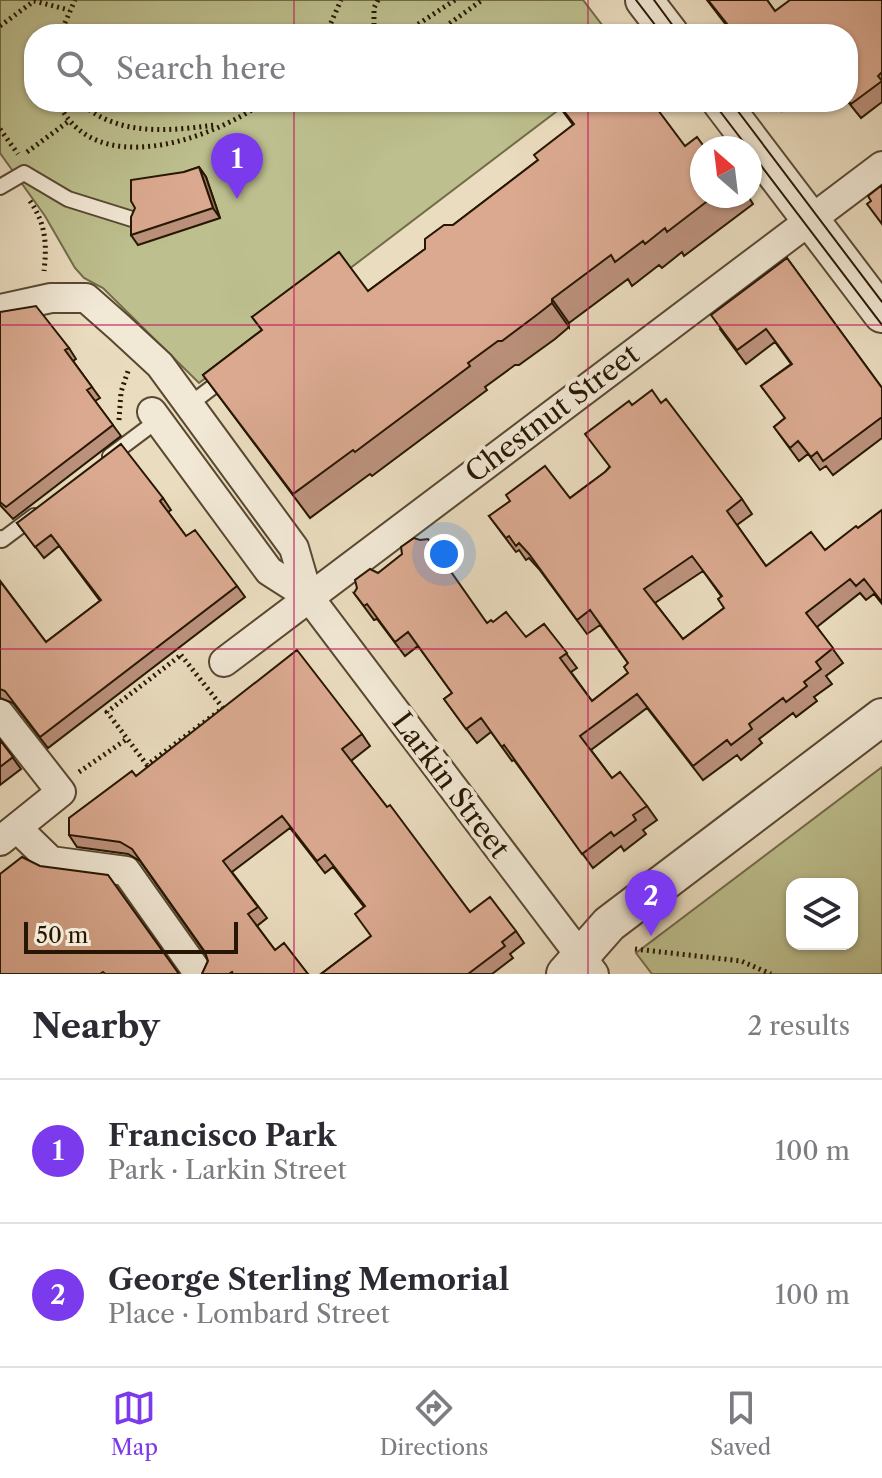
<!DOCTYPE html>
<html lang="en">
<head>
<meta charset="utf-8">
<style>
	body { margin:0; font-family:"Libre Caslon Text",serif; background:#f2f2f3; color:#2b2b33 }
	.controls { position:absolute; right:24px; bottom:24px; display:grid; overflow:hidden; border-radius:16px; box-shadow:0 2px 6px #0004 }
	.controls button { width:72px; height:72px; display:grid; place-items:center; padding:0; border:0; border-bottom:2px solid #e1e1e2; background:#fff; color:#2b2b33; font:40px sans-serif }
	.compass { position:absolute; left:690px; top:136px; width:72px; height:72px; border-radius:50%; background:#fff; box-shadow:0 2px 6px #0004; rotate:332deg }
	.scale { position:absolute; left:24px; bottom:20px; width:214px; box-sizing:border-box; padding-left:8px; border:4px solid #271702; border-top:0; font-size:22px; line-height:28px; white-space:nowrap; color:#271702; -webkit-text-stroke:6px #f1e8d5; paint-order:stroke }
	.you { position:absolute; left:444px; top:554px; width:28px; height:28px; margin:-20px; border:6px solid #fff; border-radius:50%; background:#1a73e8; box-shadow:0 0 0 12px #1a73e833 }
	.badge { display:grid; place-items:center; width:52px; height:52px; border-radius:50%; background:#7c3aed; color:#fff; font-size:26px; font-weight:700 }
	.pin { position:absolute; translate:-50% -66px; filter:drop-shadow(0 2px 4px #0008) }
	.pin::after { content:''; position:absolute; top:42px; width:28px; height:24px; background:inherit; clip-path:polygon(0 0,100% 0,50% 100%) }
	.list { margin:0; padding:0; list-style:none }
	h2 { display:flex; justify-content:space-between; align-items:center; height:104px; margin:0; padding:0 32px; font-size:34px }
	h2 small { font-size:26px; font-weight:400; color:#7c7c81 }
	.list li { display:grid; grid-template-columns:52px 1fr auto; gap:24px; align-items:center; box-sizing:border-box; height:144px; padding:0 32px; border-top:2px solid #e1e1e2 }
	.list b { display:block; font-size:30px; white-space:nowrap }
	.list p { margin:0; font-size:26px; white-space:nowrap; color:#7c7c81 }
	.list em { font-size:26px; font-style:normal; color:#7c7c81 }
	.icon { flex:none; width:44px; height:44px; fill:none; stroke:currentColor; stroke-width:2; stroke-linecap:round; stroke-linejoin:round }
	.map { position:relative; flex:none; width:882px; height:974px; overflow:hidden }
	.search { position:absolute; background:#fff; box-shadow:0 2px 6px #0004; left:24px; right:24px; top:24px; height:88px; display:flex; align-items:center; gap:20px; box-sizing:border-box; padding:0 28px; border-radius:32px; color:#7c7c81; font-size:30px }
	.sheet { height:392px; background:#fff }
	nav { display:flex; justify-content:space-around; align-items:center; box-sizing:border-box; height:112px; border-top:2px solid #e1e1e2; background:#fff; font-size:22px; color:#7c7c81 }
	nav a { display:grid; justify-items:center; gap:4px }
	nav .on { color:#7c3aed }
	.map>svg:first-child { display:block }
	.green { fill:#bdbf8e; stroke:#726b48; stroke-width:2; fill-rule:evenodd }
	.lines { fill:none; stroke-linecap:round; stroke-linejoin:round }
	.service-casing { stroke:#584831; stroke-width:18 }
	.minor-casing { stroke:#584831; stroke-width:32 }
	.tertiary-casing { stroke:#584831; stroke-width:40 }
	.path { stroke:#271702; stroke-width:5; stroke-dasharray:2 4; stroke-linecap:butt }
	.service { stroke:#f1e8d5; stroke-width:14 }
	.minor { stroke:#f1e8d5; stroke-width:28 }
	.tertiary { stroke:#f1e8d5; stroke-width:36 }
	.tram { stroke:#271702; stroke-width:2 }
	.wall { fill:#bb917c; stroke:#271702; stroke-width:2; fill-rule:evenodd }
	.shaded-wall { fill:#997665; stroke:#271702; stroke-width:2 }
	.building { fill:#daa990; stroke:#271702; stroke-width:2; fill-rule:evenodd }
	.grid { fill:none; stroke:#c2185b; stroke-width:2; stroke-opacity:0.55 }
	.labels { text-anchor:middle; stroke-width:8; stroke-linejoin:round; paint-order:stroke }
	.street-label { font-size:28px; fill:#271702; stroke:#f1e8d5 }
</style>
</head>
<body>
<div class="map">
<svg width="882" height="974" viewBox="0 0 882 974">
	<rect width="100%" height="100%" fill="#eadcbf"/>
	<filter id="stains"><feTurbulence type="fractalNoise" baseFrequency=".0025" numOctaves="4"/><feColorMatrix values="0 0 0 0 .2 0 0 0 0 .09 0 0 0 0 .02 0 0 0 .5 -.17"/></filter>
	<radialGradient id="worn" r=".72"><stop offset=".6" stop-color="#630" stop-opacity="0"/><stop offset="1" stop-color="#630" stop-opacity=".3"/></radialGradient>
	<path class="green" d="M0 0H583L609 34H34V102H569L199 383 103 288 84 278 75 268 45 216 0 153Z
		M882 767V974H652L636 953ZM792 884H852V944H792Z"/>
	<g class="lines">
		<defs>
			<path id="service" d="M0 187 24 173 68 199 132 219
				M189 405 227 376
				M110 456 158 420
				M0 538 2 540 34 516"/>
			<path id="minor" d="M0 309 51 298H86L120 328 160 365 294 548 308 596
				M152 412 269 571 308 596 594 974
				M224 662 882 166
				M0 714 61 792 0 841
				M17 828 51 861 126 871 199 974"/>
			<path id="tertiary" d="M644 0 670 34
				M721 102 882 314
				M565 974 609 924 882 717"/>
		</defs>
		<use href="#service" class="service-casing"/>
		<use href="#minor" class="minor-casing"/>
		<use href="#tertiary" class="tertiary-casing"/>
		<path class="path" d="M378 0 374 8V25L388 34
			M0 26 34 1 69 10
			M60 34 75 0
			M326 34 341 0
			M403 34 455 0
			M435 34 482 0
			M58 102C94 181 210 140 264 102
			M80 102C117 137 169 131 215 125
			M0 129 18 154
			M27 152 69 121
			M30 201C46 224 47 244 44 271
			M119 420 121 392 128 371
			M181 655 223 708 147 765 107 712Z
			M79 772 127 739
			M635 949 741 961 771 974"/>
		<use href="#service" class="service"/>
		<use href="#minor" class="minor"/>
		<use href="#tertiary" class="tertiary"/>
		<path class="tram" d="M636 0 662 34
			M654 0 679 34
			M713 102 748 148
			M731 102 882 302
			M750 151 882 325"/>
	</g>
	<path class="wall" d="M707 0H767L775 11 882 0V102L861 118 848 102V34L730 30Z
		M556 102H651L702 196H748L753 204 684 256 682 252 662 268 659 265 632 286 628 279 569 323V327L555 339 519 365H515L485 387 487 390 372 476 370 474 310 518 203 375 262 330 252 317 368 291 425 249 453 225 538 160 573 125Z
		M775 102H794L782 111Z
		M199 167 206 177 220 218 138 245 131 235 184 172Z
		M787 258 882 388V438L833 475 826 466 820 470 808 454 799 461 774 427 785 418 761 386 791 364 775 342 746 364 720 329Z
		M0 312 69 348 76 359 73 361 100 398 95 401 121 436 13 519 0 505Z
		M661 403 742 499 752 514 737 525 766 566 825 550 858 528 882 510V604L874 594 866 600 860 593 817 627 843 663 826 676 832 684 814 697 817 701 796 717 793 713 759 739 762 743 741 760 737 755 703 780 647 708 591 750 612 778 647 806 657 820 643 830 646 834 624 851 621 846 593 868 514 760 512 761 491 732 477 743 444 699 452 693 418 646 405 656 377 619 374 620 354 593 487 623 493 622 526 637 544 624 577 668 571 672 592 701 628 673V663L600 625 587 634 539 569 529 558 526 560 519 550 516 552 489 516 570 498 605 472 609 467 632 405ZM703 571 721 596 724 608 683 639 655 603Z
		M163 498 171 510 168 512 186 536 237 586 245 597 48 748 13 703 0 698V581L46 642 100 601 59 546 44 558 17 523Z
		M362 734 370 746 351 761 387 807 470 912 516 931 524 943 510 954 513 958 492 974H321L371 936 364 907 333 867 325 873 290 828 232 872 267 918 257 926 275 950 308 974H202L208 961 205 953 140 861 128 854 77 847 69 835 136 776Z
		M0 740 21 769 0 785Z"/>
	<path class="shaded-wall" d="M199 167 206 177 220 218 213 208Z
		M552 299 569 323V327L552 303Z"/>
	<path class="building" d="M708 0H767L775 11 790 0H882V72L878 76 882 81 851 104 848 101V34H731L729 31 731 29Z
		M557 102H652L685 146 697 137 705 148H702V196H714L667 232 665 228 645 244 643 241 615 262 611 255 552 299V303L538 314 502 341H498L468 363 470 366 355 452 353 450 293 494 203 375 262 330 252 317 339 252 368 291 425 249V239L444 225H453L538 160 534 155 574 124Z
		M199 167 213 208 131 235V217L135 208 131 201V180L184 172Z
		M882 185V224L867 204 871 201 868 196Z
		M787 258 882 388V417L823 461 817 452 811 457 798 441 790 448 774 427 785 418 761 386 792 364 766 329 737 350 711 315Z
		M36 306 69 348 65 350 92 387 87 390 113 425 6 507 0 502V312Z
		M652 390 661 403 666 399 742 499 727 511 766 566 811 532 825 550 856 526 858 528 882 510V602L864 579 856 586 850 579 806 613 833 648 816 662 821 669 804 682 807 686 786 702 783 698 749 724 752 729 731 745 727 740 693 766 637 694 580 736 612 778 620 772 647 806 633 815 636 820 614 836 611 832 582 854 504 745 502 747 481 718 466 729 444 699 452 693 408 632 395 642 367 604 364 606 354 593 357 588 355 580 370 569 378 573 402 554 401 547 414 538 420 540 428 539 487 623 491 620 493 622 506 612 526 637 544 624 567 653 560 658 592 701 628 673 624 667 628 663 590 610 577 620 529 554 519 543 516 546 509 536 506 538 489 516 510 501 506 495 545 466 570 498 605 472 610 467 585 434 629 401 632 405ZM692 556 722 596 718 599 724 608 683 639 644 589Z
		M121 444 163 498 160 501 186 536 195 530 237 586 40 737 5 691 0 689V581L46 642 101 600 51 535 35 547 17 523Z
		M297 650 362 734 342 749 387 807 390 805 470 912 490 897 516 931 502 942 505 946 468 974H321L371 936 355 914 365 906 325 855 317 861 282 816 223 861 258 907 248 914 275 950 284 943 308 974H233L232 972 229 974H202L208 961 205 952 132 849 120 842 69 835V818L132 771 136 776Z
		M0 740 13 757 0 767Z
		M22 857 40 866 108 875 179 974H105L103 972 100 974H0V874Z"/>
	<path class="grid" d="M294 0V34M588 0V34M294 102V974M588 102V974M0 325H882M0 649H882"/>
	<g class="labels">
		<g class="street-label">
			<text transform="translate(552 413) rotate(-37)" y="10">Chestnut Street</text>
			<text transform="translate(451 785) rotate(53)" y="10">Larkin Street</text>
		</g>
	</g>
	<rect width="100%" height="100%" filter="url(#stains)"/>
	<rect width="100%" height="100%" fill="url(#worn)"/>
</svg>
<div class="controls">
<button><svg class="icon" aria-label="layers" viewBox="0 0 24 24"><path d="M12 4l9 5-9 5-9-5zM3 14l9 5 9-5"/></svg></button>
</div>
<svg class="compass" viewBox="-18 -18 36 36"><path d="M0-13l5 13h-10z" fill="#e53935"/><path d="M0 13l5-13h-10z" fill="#7c7c81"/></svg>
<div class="scale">50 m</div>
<div class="you"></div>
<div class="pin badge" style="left:237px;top:199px">1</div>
<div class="pin badge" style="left:651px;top:936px">2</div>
<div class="search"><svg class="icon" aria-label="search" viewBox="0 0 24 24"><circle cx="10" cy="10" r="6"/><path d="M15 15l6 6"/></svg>Search here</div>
</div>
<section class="sheet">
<h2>Nearby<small>2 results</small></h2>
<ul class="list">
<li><span class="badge">1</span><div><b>Francisco Park</b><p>Park · Larkin Street</p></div><em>100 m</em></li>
<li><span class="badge">2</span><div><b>George Sterling Memorial</b><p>Place · Lombard Street</p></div><em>100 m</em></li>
</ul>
</section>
<nav>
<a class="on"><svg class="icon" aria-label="map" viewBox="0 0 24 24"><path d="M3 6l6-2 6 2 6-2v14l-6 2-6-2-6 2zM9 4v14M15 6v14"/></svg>Map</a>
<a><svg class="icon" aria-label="directions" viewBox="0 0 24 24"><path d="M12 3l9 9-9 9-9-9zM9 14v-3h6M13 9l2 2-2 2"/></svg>Directions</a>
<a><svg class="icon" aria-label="saved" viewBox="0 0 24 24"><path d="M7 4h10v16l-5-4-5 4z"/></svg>Saved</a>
</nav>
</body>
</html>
